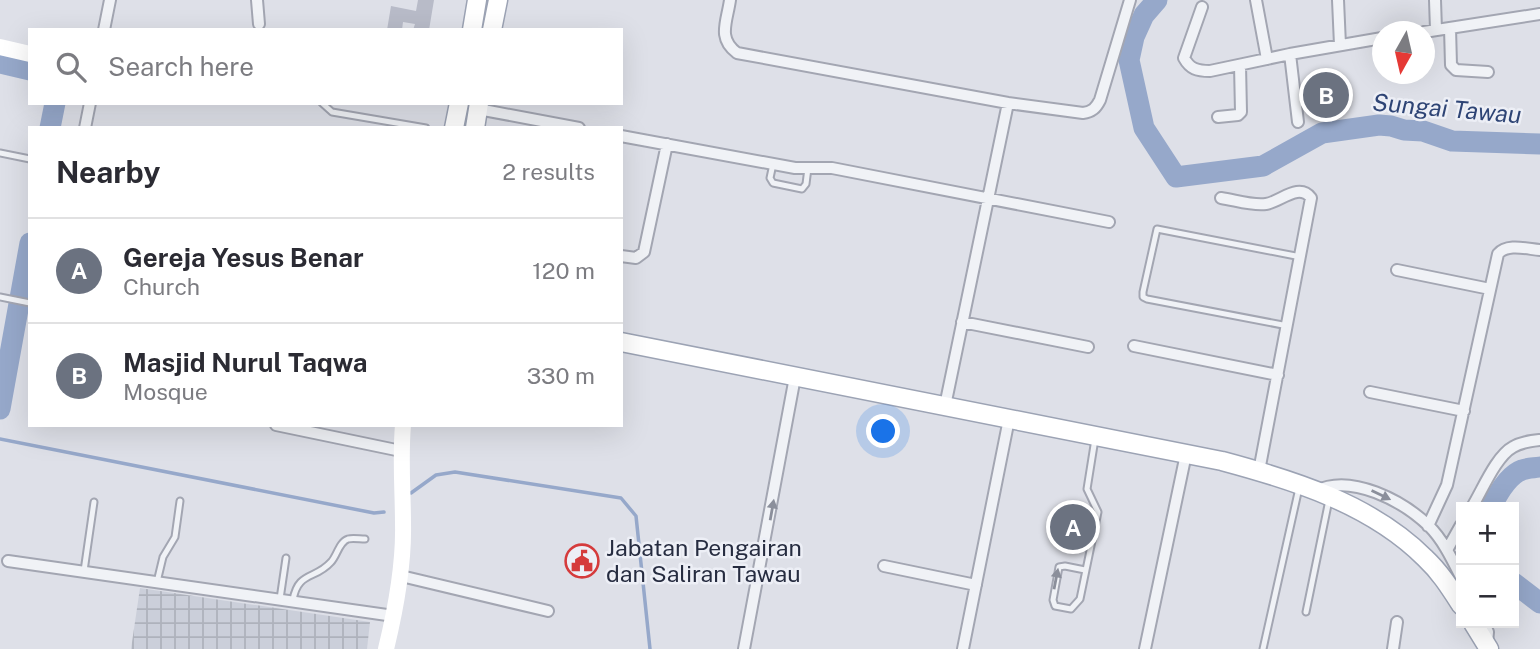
<!DOCTYPE html>
<html lang="en">
<head>
<meta charset="utf-8">
<style>
	body { margin:0; font-family:"Public Sans",sans-serif; background:#f2f2f3; color:#2b2b33 }
	.controls { position:absolute; right:21px; bottom:21px; display:grid; overflow:hidden; border-radius:0px; box-shadow:0 7px 28px #0002 }
	.controls button { width:63px; height:63px; display:grid; place-items:center; padding:0; border:0; border-bottom:2px solid #e1e1e2; background:#fff; color:#2b2b33; font:35px sans-serif }
	.compass { position:absolute; left:1372px; top:21px; width:63px; height:63px; border-radius:50%; background:#fff; box-shadow:0 7px 28px #0002; rotate:188deg }
	.you { position:absolute; left:884px; top:432px; width:24px; height:24px; margin:-18px; border:5px solid #fff; border-radius:50%; background:#1a73e8; box-shadow:0 0 0 10px #1a73e833 }
	.badge { display:grid; place-items:center; width:46px; height:46px; border-radius:50%; background:#b45309; color:#fff; font-size:23px; font-weight:700 }
	.pin { position:absolute; translate:-50% -50%; border:4px solid #fff; box-shadow:0 2px 7px #0006 }
	.list { margin:0; padding:0; list-style:none }
	h2 { display:flex; justify-content:space-between; align-items:center; height:91px; margin:0; padding:0 28px; font-size:30px }
	h2 small { font-size:23px; font-weight:400; color:#7c7c81 }
	.list li { display:grid; grid-template-columns:46px 1fr auto; gap:21px; align-items:center; box-sizing:border-box; height:105px; padding:0 28px; border-top:2px solid #e1e1e2 }
	.list b { display:block; font-size:26px; white-space:nowrap }
	.list p { margin:0; font-size:23px; white-space:nowrap; color:#7c7c81 }
	.list em { font-size:23px; font-style:normal; color:#7c7c81 }
	.icon { flex:none; width:38px; height:38px; fill:none; stroke:currentColor; stroke-width:2; stroke-linecap:round; stroke-linejoin:round }
	.map { position:relative; flex:none; width:1540px; height:649px; overflow:hidden }
	.search { position:absolute; background:#fff; box-shadow:0 7px 28px #0002; left:28px; top:28px; width:595px; height:77px; display:flex; align-items:center; gap:18px; box-sizing:border-box; padding:0 24px; border-radius:0px; color:#7c7c81; font-size:26px }
	.panel { position:absolute; background:#fff; box-shadow:0 7px 28px #0002; left:28px; top:126px; width:595px; height:301px; border-radius:0px }
	.map>svg:first-child { display:block }
	.industrial { fill:url(#industrial-grid) }
	.lines { fill:none; stroke-linecap:round; stroke-linejoin:round }
	.stream { stroke:#96a8ca; stroke-width:3.5 }
	.river { stroke:#96a8ca; stroke-width:21 }
	.building { fill:#b8bbc8 }
	.lane-casing { stroke:#a3a6b2; stroke-width:9 }
	.street-casing { stroke:#a3a6b2; stroke-width:14 }
	.primary-casing { stroke:#9ca3b4; stroke-width:21 }
	.lane { stroke:#f0f2f6; stroke-width:5 }
	.street { stroke:#f0f2f6; stroke-width:10 }
	.secondary { stroke:#fff; stroke-width:16 }
	.primary { stroke:#fff; stroke-width:18 }
	.oneway { fill:#8b8f9b }
	.labels { text-anchor:middle; stroke-width:5; stroke-linejoin:round; paint-order:stroke }
	.poi-label { font-size:23px; fill:#262c40; stroke:#edeff6; text-anchor:start }
	.water-label { font-size:24px; font-style:italic; fill:#2e4475; stroke:#edeff6 }
</style>
</head>
<body>
<div class="map">
<svg width="1540" height="649" viewBox="0 0 1540 649">
	<defs>
		<pattern id="industrial-grid" width="8" height="8" patternUnits="userSpaceOnUse" patternTransform="scale(1.75)"><rect width="8" height="8" fill="#cbcfda"/><path d="M0 4h8M4 0v8" fill="none" stroke="#aeb2bc"/></pattern>
	</defs>
	<rect width="100%" height="100%" fill="#dee0e8"/>
	<path class="industrial" d="M140 588 370 622 367 649H131Z"/>
	<g class="lines">
		<path class="stream" d="M0 439 374 513 384 512
			M411 493 436 475 455 472 621 498 636 516 650 649"/>
		<path class="river" d="M1157 0 1144 15 1134 37 1129 60 1144 128 1176 177 1263 166 1322 133 1379 125 1391 126 1404 130 1423 131 1452 141 1540 144
			M0 63 30 70
			M50 128 55 103
			M0 409 30 243
			M1491 507C1497 495 1508 475 1522 470 1527 468 1534 468 1540 467
			M1514 583 1540 603"/>
	</g>
	<path class="building" d="M418 0H434L429 30H413L415 24 403 22 402 30H387L391 6 416 11Z"/>
	<g class="lines">
		<defs>
			<path id="lane" d="M322 103 332 112 426 128
				M0 153 30 159
				M773 164 770 178 773 183 802 189 806 184 808 168
				M0 297 30 303
				M1288 326 1147 299 1143 297V292L1157 229 1301 257
				M1085 570 1065 566 1059 567 1053 600 1055 606 1071 609 1080 599 1098 512 1087 489 1095 439
				M84 571 94 502
				M157 582 163 557 175 537 180 501
				M280 599 286 558
				M293 600C298 571 315 580 331 562 337 556 339 542 348 539 352 538 360 539 365 539
				M1306 612 1329 500
				M1263 649 1299 488"/>
			<path id="street" d="M257 0 259 24
				M730 0C727 22 717 38 737 53L1008 103 1083 113C1092 112 1096 108 1100 100L1130 0
				M1256 0 1267 59
				M1338 0 1340 45
				M1435 0 1436 30
				M1202 7 1184 58C1190 69 1197 71 1210 71L1290 54 1382 38
				M1450 28 1451 65 1456 70 1488 72
				M104 30 110 0
				M1424 32 1540 14
				M1290 54 1298 122
				M478 109 579 128
				M1218 117 1238 115 1241 112 1240 65
				M85 128 90 103
				M621 136 795 168H832L1109 222
				M1221 198C1235 200 1252 206 1266 204 1280 202 1299 182 1311 198L1259 471
				M621 256 636 258 644 252 667 144
				M1397 270 1490 289
				M962 322 1088 347
				M1134 346 1278 375
				M1370 392 1464 411
				M945 406 1008 103
				M276 425 401 451
				M1316 491C1351 473 1403 501 1429 526 1443 540 1452 559 1461 577
				M1472 507C1482 491 1496 456 1513 447 1521 442 1531 441 1540 440
				M1428 526 1447 485 1498 254C1507 243 1527 249 1540 250
				M1447 550 1461 525
				M8 561 394 616
				M884 566 976 585
				M401 576 548 611
				M1484 623 1488 632 1487 643
				M744 649 795 377
				M963 649 1009 419
				M1145 649 1186 454
				M1393 649 1397 622"/>
			<path id="primary" d="M472 30 477 0
				M492 30 498 0
				M454 128 459 103
				M475 128 479 103
				M621 342 1222 461C1293 480 1371 504 1425 558 1440 572 1450 588 1461 605
				M1473 623 1489 649"/>
		</defs>
		<use href="#lane" class="lane-casing"/>
		<use href="#street" class="street-casing"/>
		<use href="#primary" class="primary-casing"/>
		<use href="#lane" class="lane"/>
		<use href="#street" class="street"/>
		<path class="secondary" d="M0 47 30 54
			M386 649C396 608 404 566 403 524 403 491 400 459 403 425"/>
		<use href="#primary" class="primary"/>
	</g>
	<defs><path id="oneway-solid" d="M-6-.8H1V-3.2L6.5 0L1 3.2V.8H-6Z" transform="scale(1.75)"/></defs>
	<g class="oneway">
		<use href="#oneway-solid" transform="translate(1381 495) rotate(26)"/>
		<use href="#oneway-solid" transform="translate(772 510) rotate(-80)"/>
		<use href="#oneway-solid" transform="translate(1056 579) rotate(-79)"/>
	</g>
	<defs>
		<symbol id="civic-ring" viewBox="-11 -11 22 22"><circle r="9.5" fill="#edeff6" stroke="#d53b3c" stroke-width="1.5"/><path d="M-.6-6.5H3V-4.5H.6V-3L4-1V1h2V6H-6V1h2V-1L-.6-3ZM-1.2 2.5V6h2.4V2.5Z" fill="#d53b3c"/></symbol>
	</defs>
	<g fill-rule="evenodd">
		<use href="#civic-ring" x="563" y="542" width="38" height="38"/>
	</g>
	<g class="labels">
		<g class="poi-label">
			<text x="606" y="556">Jabatan Pengairan<tspan x="606" dy="26">dan Saliran Tawau</tspan></text>
		</g>
		<g class="water-label">
			<text transform="translate(1447 109) rotate(5)" y="8">Sungai Tawau</text>
		</g>
	</g>
</svg>
<div class="controls">
<button>+</button>
<button>−</button>
</div>
<svg class="compass" viewBox="-18 -18 36 36"><path d="M0-13l5 13h-10z" fill="#e53935"/><path d="M0 13l5-13h-10z" fill="#7c7c81"/></svg>
<div class="you"></div>
<div class="pin badge" style="left:1073px;top:527px;background:#6b7280">A</div>
<div class="pin badge" style="left:1326px;top:95px;background:#6b7280">B</div>
<div class="search"><svg class="icon" aria-label="search" viewBox="0 0 24 24"><circle cx="10" cy="10" r="6"/><path d="M15 15l6 6"/></svg>Search here</div>
<section class="panel">
<h2>Nearby<small>2 results</small></h2>
<ul class="list">
<li><span class="badge" style="background:#6b7280">A</span><div><b>Gereja Yesus Benar</b><p>Church</p></div><em>120 m</em></li>
<li><span class="badge" style="background:#6b7280">B</span><div><b>Masjid Nurul Taqwa</b><p>Mosque</p></div><em>330 m</em></li>
</ul>
</section>
</div>
</body>
</html>
